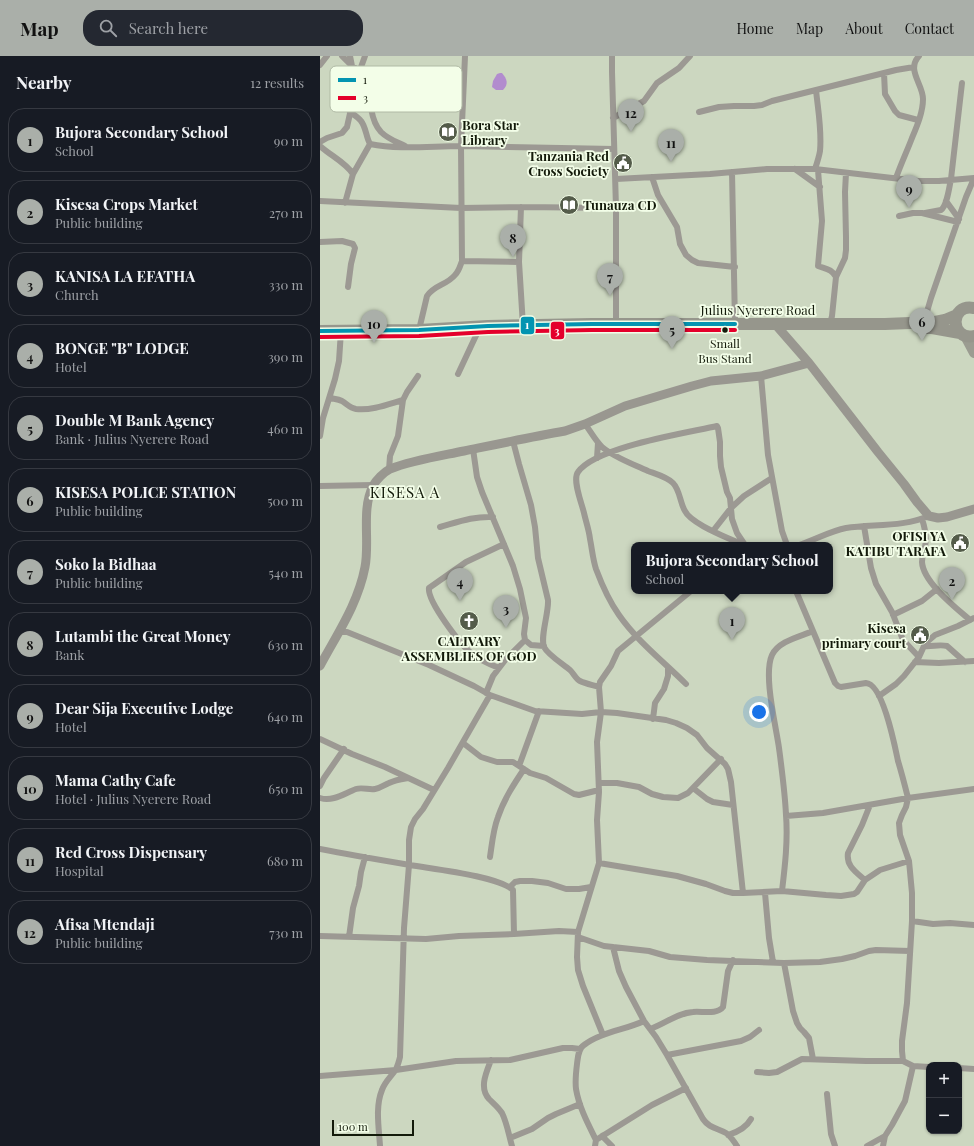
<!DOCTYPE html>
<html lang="en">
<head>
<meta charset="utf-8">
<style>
	body { margin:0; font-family:"Playfair Display",serif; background:#242831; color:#f1f3f6 }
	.controls { position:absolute; right:12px; bottom:12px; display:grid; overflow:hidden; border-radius:8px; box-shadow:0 1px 3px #0004 }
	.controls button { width:36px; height:36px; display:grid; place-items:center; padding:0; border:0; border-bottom:1px solid #363941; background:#171b24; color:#f1f3f6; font:20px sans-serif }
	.scale { position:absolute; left:12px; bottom:10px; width:82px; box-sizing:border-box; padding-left:4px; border:2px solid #131a0a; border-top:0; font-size:11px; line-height:14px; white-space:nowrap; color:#131a0a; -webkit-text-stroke:3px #f3fee8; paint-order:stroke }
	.you { position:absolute; left:439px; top:656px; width:14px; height:14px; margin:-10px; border:3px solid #fff; border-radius:50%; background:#1a73e8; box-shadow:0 0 0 6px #1a73e833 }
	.badge { display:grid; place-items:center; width:26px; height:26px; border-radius:50%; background:#aaafa9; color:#111; font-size:13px; font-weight:700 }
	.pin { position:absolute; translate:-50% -33px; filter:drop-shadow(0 1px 2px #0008) }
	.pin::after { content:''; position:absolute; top:21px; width:14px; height:12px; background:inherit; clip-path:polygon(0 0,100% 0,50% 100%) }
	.popup { position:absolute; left:311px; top:486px; width:202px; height:52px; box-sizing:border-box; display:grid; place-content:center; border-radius:8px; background:#171b24; filter:drop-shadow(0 1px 3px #0005); font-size:13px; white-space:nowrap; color:#9ea1a6 }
	.popup b { font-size:15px; color:#f1f3f6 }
	.popup::after { content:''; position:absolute; left:50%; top:100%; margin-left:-8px; border:8px solid transparent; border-top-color:#171b24 }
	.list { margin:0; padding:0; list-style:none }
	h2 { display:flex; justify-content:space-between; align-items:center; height:52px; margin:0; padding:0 16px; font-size:17px }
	h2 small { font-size:13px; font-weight:400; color:#9ea1a6 }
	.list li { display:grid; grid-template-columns:26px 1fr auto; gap:12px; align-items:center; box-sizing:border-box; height:64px; margin:0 8px 8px; padding:0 8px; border:1px solid #363941; border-radius:16px }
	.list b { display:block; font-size:15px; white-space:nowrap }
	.list p { margin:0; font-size:13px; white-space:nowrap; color:#9ea1a6 }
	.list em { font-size:13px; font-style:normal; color:#9ea1a6 }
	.icon { flex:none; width:22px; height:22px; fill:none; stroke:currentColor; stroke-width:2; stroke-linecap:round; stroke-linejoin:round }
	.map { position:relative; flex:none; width:654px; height:1090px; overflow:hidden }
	header { display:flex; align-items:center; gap:24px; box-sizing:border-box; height:56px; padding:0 20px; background:#aaafa9; color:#111 }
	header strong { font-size:19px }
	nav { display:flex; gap:22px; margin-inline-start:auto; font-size:14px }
	.search { width:280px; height:36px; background:#242831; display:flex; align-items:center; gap:10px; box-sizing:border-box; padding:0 14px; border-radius:16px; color:#9ea1a6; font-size:15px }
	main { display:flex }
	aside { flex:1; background:#171b24 }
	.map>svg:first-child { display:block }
	.water { fill:#b28cce }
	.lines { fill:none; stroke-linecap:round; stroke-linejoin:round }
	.street { stroke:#9c9993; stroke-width:6 }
	.secondary { stroke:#999790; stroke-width:9 }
	.primary { stroke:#9b9c91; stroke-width:10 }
	.highway { stroke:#96968c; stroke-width:12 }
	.bus-1-casing { stroke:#f3fee8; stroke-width:7 }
	.bus-2-casing { stroke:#f3fee8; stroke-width:7 }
	.bus-1 { stroke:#0394b1; stroke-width:4 }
	.bus-2 { stroke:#e4002b; stroke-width:4 }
	.bus-dot { fill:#131a0a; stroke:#f3fee8; stroke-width:1.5 }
	.labels { text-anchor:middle; stroke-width:3.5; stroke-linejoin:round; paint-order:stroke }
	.bus-label { font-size:12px; fill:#131a0a; stroke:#f3fee8 }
	.poi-label { font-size:13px; font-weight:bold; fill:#131a0a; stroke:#f3fee8; text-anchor:end }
	.street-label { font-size:13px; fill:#131a0a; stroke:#f3fee8 }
	.quarter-label { font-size:15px; letter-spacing:1px; fill:#131a0a; stroke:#f3fee8 }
	.key { fill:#f3fee8; stroke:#b0baa5; stroke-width:1 }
	.key-label { font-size:11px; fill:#131a0a }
	.line-badge { stroke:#f3fee8; stroke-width:1.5 }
	.badge-label { font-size:11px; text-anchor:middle; font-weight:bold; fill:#fff }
</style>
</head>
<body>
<header>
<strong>Map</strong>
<div class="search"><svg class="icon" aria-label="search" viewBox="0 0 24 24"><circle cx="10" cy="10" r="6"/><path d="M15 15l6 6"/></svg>Search here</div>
<nav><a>Home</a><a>Map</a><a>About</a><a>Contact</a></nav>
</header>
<main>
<aside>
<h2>Nearby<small>12 results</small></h2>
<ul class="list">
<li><span class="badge">1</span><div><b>Bujora Secondary School</b><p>School</p></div><em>90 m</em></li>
<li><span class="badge">2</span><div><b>Kisesa Crops Market</b><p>Public building</p></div><em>270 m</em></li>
<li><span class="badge">3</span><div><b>KANISA LA EFATHA</b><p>Church</p></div><em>330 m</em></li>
<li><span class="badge">4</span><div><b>BONGE &quot;B&quot; LODGE</b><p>Hotel</p></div><em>390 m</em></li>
<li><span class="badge">5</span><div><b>Double M Bank Agency</b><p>Bank · Julius Nyerere Road</p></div><em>460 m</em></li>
<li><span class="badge">6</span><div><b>KISESA POLICE STATION</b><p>Public building</p></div><em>500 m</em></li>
<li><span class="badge">7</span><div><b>Soko la Bidhaa</b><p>Public building</p></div><em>540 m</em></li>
<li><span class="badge">8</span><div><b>Lutambi the Great Money</b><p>Bank</p></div><em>630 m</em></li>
<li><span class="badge">9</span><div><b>Dear Sija Executive Lodge</b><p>Hotel</p></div><em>640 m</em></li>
<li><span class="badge">10</span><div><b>Mama Cathy Cafe</b><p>Hotel · Julius Nyerere Road</p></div><em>650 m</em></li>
<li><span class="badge">11</span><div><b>Red Cross Dispensary</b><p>Hospital</p></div><em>680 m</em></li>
<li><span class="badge">12</span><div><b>Afisa Mtendaji</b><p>Public building</p></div><em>730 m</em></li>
</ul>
</aside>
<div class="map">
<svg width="654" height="1090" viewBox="0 0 654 1090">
	<rect width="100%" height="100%" fill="#ccd7c0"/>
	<path class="water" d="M180 17H182C187 23 189 28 183 34H176L172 31 173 25 177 18Z"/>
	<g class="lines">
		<path class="street" d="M22 0 32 10 37 13 92 30 143 43
			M292 0V16L296 152V268
			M0 9 7 0
			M40 14 45 0
			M49 16C50 35 48 62 61 76 68 83 77 86 85 90
			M564 17 565 38 575 55 579 59 598 64
			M30 56C34 59 38 61 41 65 46 71 46 81 50 88 79 94 111 90 141 90 192 91 243 92 294 93
			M379 56 399 51 414 50H434L442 49 452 45 576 14 594 11
			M293 62 324 45 337 27 359 12 370 0
			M0 86 7 82 22 77 27 71 31 53 32 10 30 0
			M0 90C11 100 25 106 33 118
			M475 113 500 131
			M495 113C497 107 499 101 500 95 502 75 498 54 496 34
			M498 114 502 165 498 210C506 213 512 213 516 221L512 260 510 268
			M412 116 415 268
			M332 121 338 139 357 171 360 188 366 199 372 204 378 207 415 211
			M576 122C581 108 587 95 592 82 597 70 603 56 603 43 603 28 586 14 599 0
			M296 123 390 118 447 113H495L598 125H619L654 122
			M0 145 141 152 201 151 296 152
			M626 145 639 163
			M25 147 33 118 50 88
			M201 151 199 206 203 270
			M605 157 621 154C627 150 629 132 631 123L642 27
			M579 160 593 157H602L638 166
			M0 186 22 185 33 188 35 192 31 208 28 231
			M142 205 199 206
			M516 221 525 202 526 194V181L525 136 526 117
			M604 266 611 242 646 141 652 127 654 125
			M99 274 107 240C114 229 127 229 135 219 139 215 140 210 142 205L141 90 145 0
			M138 318 160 271
			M441 320 448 399 462 475 467 489
			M10 342C14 343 18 343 22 345 27 348 30 352 36 353 51 355 69 348 83 344
			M265 368C271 376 275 384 282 391 295 402 313 408 328 415 336 418 347 421 353 427 360 434 360 447 365 455 371 468 409 482 423 489
			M0 380 3 362 15 323 19 305 21 275
			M193 385 199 408 211 449 215 471 218 502 228 544C229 556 220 581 224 591 228 599 243 608 250 614 254 618 256 623 260 625 266 628 273 629 279 631
			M153 393 157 421 162 436 193 510 200 533 206 562 204 578 205 584 211 589 224 590
			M277 402 278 387
			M69 414 70 400 78 380 83 344 87 336 98 320
			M0 430 53 429
			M602 463C605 472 607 481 605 491 604 496 602 500 602 506 603 526 635 551 650 564
			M544 470 551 512 556 528 572 556 583 584 599 601
			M120 471C138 466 154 460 173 461
			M393 475 411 452 424 440 452 422
			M479 489C495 484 510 475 526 472 553 468 584 471 609 460
			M476 535 515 627 518 630 521 631 546 627C563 628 575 691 578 705 582 718 585 730 588 742L586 751 582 759 579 767 580 779 589 805 592 837V865L587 947 582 985V995L583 1005 593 1010 609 1011
			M573 559 602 545 617 533
			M19 576H27L109 609 154 630 170 639 215 655 262 658 281 656 297 657 346 664 356 667 367 672 377 679 387 692 405 708 408 713 411 726 423 837
			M604 590C612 591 619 588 627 590L645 606
			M595 606 619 607 654 605
			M179 612C169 608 159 604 151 597 140 588 107 545 109 532L146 506 184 488
			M366 628C344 606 317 585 299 559 289 545 282 529 276 513 273 504 272 493 270 483 269 474 266 466 264 457 262 448 252 424 258 416 275 391 366 377 397 370L398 372 400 386V400L401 411 407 436 410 442 412 463 417 477 425 489
			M166 637 173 620 186 603 205 584
			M559 640 576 628 584 620 599 601 604 590 608 585 615 579 638 570 654 562
			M333 663 335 647 344 633 348 620V611
			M0 683 32 698 65 711 114 734
			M143 687 161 701 177 706H193L210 717 226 722 254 738 259 739 279 734
			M199 710 219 655
			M279 727H297L319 731 332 738 343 741 358 742 368 737 401 703
			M0 730 4 722 24 693
			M373 732 387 743 393 746 413 749
			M0 742C13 746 25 737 36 733 42 731 49 734 55 733 61 732 64 729 69 727 75 724 82 723 88 722
			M466 760 503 757 588 742 654 733
			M0 793C30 799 60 804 90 809 112 813 178 820 193 834L194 878
			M170 801C172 788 173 774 178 761 184 743 194 728 204 713
			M279 807 357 820 386 828 405 835 413 837H423L462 835 506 839 521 840 534 838 537 836 545 824 560 814 589 805
			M545 824C536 816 526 810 528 797L542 769 550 749
			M190 831 195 826 200 825H212L228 827 246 833H259L271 831
			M462 835C465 810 468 784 466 759 465 737 462 715 459 692 456 670 443 619 452 599 459 585 479 581 493 575
			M445 837 449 882 453 906
			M592 865 613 868 630 867 654 869
			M0 880 106 883 139 880 194 878 239 875 258 876
			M29 881 33 852 39 830 41 816 45 801
			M258 881 284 890 329 895 350 901 387 904 464 907 500 906 522 903 535 900 549 895 556 894 590 895
			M293 891 299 915 306 931 324 965 336 981 347 999 383 1063C389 1072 397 1072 406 1077 411 1080 414 1086 417 1090
			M464 907 473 955 477 967 480 972 484 976 489 982 493 1003
			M330 973C345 968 357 957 373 956 382 955 397 959 403 951L408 915 413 904
			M283 979 263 930 258 914 257 901 258 876 279 807 277 764 279 736 277 686 281 656 279 631 280 626 291 610 298 595 371 535
			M347 999 421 985 430 981 439 974
			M171 1004C166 1017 159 1032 169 1043 174 1048 178 1051 182 1057 187 1067 189 1080 192 1090
			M639 1012 654 1013
			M437 1016 449 1017 457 1016 482 1003 546 1005H583
			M0 1020 76 1014 136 1005 190 1004 243 992H252L260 993
			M507 1038 511 1078 515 1090
			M408 1079C418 1076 426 1072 431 1063
			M282 1080 292 1090
			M190 1082 212 1073 228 1062 236 1058 260 1048
			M276 1084 332 1049 366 1032
			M60 1090C59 1072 55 1051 62 1034 65 1025 72 1020 76 1013 78 1009 79 1005 80 1001L84 872 89 809V784L91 771 95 763 103 753 128 712 170 639
			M275 1090 276 1084C268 1068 259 1051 256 1033 255 1025 256 1016 257 1008 258 1001 258 993 264 989 281 976 305 974 324 965
			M547 1090 565 1080
			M563 1090 565 1080 572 1069 585 1045 593 1010"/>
		<path class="secondary" d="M455 268 489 307 558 396 584 428 597 446 609 460 618 462 627 461 654 453
			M0 610C17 578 38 548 45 511 50 486 41 453 53 430 56 424 64 416 70 413 93 404 120 400 144 395 178 388 211 381 245 375L265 368 305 350 372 330 391 325 441 320 489 307"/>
		<path class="primary" d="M645 280 654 297"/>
		<path class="highway" d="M654 252C629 247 630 285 654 280
			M604 272H612L640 277
			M0 275 99 274 168 270 272 268H565L615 266 625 264 637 259"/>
		<defs>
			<path id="bus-1" d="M0 275 99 274 168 270 272 268H415"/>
			<path id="bus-2" d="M0 281 99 280 168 276 272 274H415"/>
		</defs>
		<use href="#bus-1" class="bus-1-casing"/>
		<use href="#bus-2" class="bus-2-casing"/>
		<use href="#bus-1" class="bus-1"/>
		<use href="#bus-2" class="bus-2"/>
	</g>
	<defs>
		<symbol id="library-disc" viewBox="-11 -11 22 22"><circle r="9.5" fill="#545c4a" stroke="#f3fee8"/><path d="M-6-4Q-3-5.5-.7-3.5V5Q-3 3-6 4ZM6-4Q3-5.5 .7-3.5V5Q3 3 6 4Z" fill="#fff"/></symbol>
		<symbol id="civic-disc" viewBox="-11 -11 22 22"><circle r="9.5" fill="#545c4a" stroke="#f3fee8"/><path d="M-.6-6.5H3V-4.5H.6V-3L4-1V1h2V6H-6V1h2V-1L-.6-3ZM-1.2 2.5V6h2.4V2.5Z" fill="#fff"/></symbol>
		<symbol id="church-disc" viewBox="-11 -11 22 22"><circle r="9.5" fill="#545c4a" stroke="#f3fee8"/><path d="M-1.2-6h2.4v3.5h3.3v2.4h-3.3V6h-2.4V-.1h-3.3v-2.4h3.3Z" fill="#fff"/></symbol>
	</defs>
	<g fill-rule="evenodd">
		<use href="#library-disc" x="117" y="65" width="22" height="22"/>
		<use href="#civic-disc" x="292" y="96" width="22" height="22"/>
		<use href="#library-disc" x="238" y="138" width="22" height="22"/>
		<use href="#civic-disc" x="629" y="476" width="22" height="22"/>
		<use href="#church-disc" x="138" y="554" width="22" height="22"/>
		<use href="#civic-disc" x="589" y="568" width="22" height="22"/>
	</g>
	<circle class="bus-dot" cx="405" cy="274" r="3.5"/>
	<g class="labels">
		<g class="bus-label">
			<text x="405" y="292">Small<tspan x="405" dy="15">Bus Stand</tspan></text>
		</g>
		<g class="poi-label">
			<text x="142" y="74" text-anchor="start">Bora Star<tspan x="142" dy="15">Library</tspan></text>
			<text x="289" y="105">Tanzania Red<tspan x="289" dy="15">Cross Society</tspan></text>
			<text x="263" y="154" text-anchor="start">Tunauza CD</text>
			<text x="626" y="485">OFISI YA<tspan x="626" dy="15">KATIBU TARAFA</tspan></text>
			<text x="586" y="577">Kisesa<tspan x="586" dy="15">primary court</tspan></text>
			<text x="149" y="590" text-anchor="middle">CALIVARY<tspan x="149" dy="15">ASSEMBLIES OF GOD</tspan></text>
		</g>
		<g class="street-label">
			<text x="438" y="259">Julius Nyerere Road</text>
		</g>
		<g class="quarter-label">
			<text x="85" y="442">KISESA A</text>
		</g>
	</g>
	<rect x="10" y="10" width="132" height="46" rx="6" class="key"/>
	<rect x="18" y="22" width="18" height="4" fill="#0394b1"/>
	<rect x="18" y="40" width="18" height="4" fill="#e4002b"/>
	<g class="key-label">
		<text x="43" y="28">1</text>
		<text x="43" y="46">3</text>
	</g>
	<g class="line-badge">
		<rect x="200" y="260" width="15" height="19" rx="4" fill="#0394b1"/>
		<rect x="230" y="265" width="15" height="19" rx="4" fill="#e4002b"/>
	</g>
	<g class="badge-label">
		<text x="207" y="273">1</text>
		<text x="237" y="279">3</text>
	</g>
</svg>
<div class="controls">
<button>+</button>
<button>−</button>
</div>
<div class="scale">100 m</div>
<div class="you"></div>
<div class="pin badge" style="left:412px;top:584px">1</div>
<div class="popup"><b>Bujora Secondary School</b>School</div>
<div class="pin badge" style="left:632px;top:544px">2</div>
<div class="pin badge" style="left:186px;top:572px">3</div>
<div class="pin badge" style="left:140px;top:545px">4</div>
<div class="pin badge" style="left:352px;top:293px">5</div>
<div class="pin badge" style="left:602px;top:285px">6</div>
<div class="pin badge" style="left:290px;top:240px">7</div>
<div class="pin badge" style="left:193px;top:201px">8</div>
<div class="pin badge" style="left:589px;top:152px">9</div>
<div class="pin badge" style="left:54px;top:287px">10</div>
<div class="pin badge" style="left:351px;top:106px">11</div>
<div class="pin badge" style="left:311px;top:76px">12</div>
</div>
</main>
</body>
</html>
